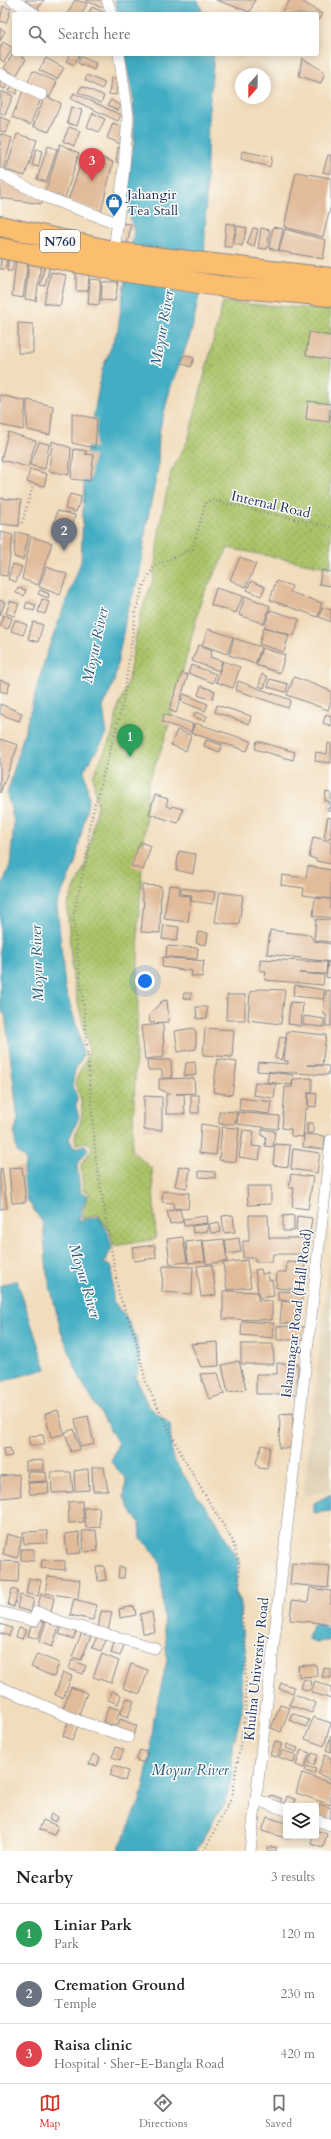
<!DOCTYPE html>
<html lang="en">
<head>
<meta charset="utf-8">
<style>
	body { margin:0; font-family:Cardo,serif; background:#f6f6f6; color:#222 }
	.controls { position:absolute; right:12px; bottom:12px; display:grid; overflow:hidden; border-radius:4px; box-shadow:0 2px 10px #0003 }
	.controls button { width:36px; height:36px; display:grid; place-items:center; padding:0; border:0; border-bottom:1px solid #e0e0e0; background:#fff; color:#222; font:20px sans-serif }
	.compass { position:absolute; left:235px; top:68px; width:36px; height:36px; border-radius:50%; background:#fff; box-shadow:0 2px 10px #0003; rotate:201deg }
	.you { position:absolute; left:145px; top:981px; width:14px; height:14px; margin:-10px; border:3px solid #fff; border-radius:50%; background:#1a73e8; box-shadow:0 0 0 6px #1a73e833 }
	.badge { display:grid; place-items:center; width:26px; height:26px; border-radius:50%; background:#d93025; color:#fff; font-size:13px; font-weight:700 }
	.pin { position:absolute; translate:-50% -33px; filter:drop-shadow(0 1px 2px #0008) }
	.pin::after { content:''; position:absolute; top:21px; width:14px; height:12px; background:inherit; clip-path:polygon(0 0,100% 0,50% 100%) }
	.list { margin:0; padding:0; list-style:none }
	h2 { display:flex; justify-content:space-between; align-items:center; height:52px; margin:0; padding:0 16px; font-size:17px }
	h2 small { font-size:13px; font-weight:400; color:#767676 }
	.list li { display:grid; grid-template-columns:26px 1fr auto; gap:12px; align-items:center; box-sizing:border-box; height:60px; padding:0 16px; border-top:1px solid #e0e0e0 }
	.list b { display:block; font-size:15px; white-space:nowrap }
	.list p { margin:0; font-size:13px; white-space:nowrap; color:#767676 }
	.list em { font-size:13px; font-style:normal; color:#767676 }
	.icon { flex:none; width:22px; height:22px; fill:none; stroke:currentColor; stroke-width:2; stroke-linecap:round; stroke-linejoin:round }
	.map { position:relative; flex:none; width:331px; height:1851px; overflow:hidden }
	.search { position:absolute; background:#fff; box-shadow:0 2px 10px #0003; left:12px; right:12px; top:12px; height:44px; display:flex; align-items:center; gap:10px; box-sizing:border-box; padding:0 14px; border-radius:4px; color:#767676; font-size:15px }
	.sheet { height:232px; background:#fff }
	nav { display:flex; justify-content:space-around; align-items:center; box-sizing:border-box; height:56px; border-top:1px solid #e0e0e0; background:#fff; font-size:11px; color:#767676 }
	nav a { display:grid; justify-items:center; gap:2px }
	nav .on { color:#d93025 }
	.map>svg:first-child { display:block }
	.built { fill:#decfb4 }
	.park { fill:url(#park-dots); stroke:#627963 }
	.water { fill:#43adc3; stroke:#2f6e90 }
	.building { fill:#e1bb9a }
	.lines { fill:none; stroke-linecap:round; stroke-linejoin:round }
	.street-casing { stroke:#86868c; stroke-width:12 }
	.highway-casing { stroke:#86868c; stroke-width:22 }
	.path { stroke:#86868c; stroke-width:2.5; stroke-dasharray:1 3; stroke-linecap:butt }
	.street { stroke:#fff; stroke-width:11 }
	.highway { stroke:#fbbd6e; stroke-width:20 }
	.labels { text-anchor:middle; stroke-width:3; stroke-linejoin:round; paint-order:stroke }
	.shield { fill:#fdfcf7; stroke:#5f6c8c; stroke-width:1 }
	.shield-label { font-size:13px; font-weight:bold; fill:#1b2f5e }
	.poi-label { font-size:14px; fill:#1b2f5e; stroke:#fdfcf7; text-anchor:start }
	.street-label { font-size:14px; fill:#1b2f5e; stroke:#fdfcf7 }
	.water-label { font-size:15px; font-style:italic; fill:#295b81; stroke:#fdfcf7 }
</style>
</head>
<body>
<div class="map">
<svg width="331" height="1851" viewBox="0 0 331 1851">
	<defs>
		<pattern id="park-dots" width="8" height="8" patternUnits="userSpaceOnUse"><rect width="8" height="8" fill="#aac368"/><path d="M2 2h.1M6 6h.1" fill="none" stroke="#8a9f59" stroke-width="1.8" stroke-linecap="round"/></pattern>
	</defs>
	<rect width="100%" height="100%" fill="#fdfcf7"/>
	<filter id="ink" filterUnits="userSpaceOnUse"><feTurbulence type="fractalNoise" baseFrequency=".025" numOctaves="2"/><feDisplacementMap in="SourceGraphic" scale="8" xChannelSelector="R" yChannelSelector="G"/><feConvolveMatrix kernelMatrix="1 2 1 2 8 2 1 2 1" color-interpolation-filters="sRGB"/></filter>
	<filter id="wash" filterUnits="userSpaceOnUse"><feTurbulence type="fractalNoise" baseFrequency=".012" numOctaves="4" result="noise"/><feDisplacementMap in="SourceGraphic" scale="16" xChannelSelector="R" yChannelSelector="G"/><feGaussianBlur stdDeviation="0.9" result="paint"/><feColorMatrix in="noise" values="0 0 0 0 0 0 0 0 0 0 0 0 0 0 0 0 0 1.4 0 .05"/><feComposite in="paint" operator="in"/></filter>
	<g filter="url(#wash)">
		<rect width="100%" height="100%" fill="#f1dcbb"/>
		<path class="built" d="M331 1243V1491L303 1496Z"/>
		<path class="park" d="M223 302 331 310V568L228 548 202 597 165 739 148 783 138 926V1003L132 1151 152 1169 156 1239 114 1246 110 1232 98 1215 82 1219 84 1206 90 1193 83 1191 81 1165 93 1147 87 1142 76 1144C72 1132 82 1125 82 1114 82 1103 80 1093 75 1084 78 1071 87 1062 89 1050L73 980 67 905 87 861 97 805 93 776 112 735 118 708 127 685 140 615 153 580 160 524 171 472 188 440Z"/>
		<path class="water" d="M115 0H198L203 14H118Z
			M125 54H214L208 121 204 273 191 333 171 386 159 432 158 469 147 522 139 577 127 612 114 682 103 707 107 735 84 770 89 798 75 863 57 904 65 988 79 1034 83 1056 75 1070 72 1086 77 1097 76 1107 79 1117 69 1139 74 1148 85 1145 88 1149 77 1165 80 1193 88 1195 82 1207 79 1221 99 1217 108 1233 112 1248 104 1263 112 1267 113 1301 126 1317 136 1338 140 1360 136 1378 148 1406 170 1424 172 1457 198 1497 214 1517 239 1561 235 1591 241 1602 240 1621 246 1652 241 1685 242 1711 232 1749 233 1773 225 1805 219 1811 196 1851H118L140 1801 149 1761 154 1718 167 1660 160 1564 156 1554 141 1539 140 1523 133 1515 124 1497 126 1479 111 1462 118 1443 80 1379 61 1331 47 1273 43 1223 23 1194 22 1176 26 1160 17 1152 14 1133 18 1119 5 1014H3L0 1001V890L10 865 14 822 7 794 46 655 81 562 85 463 102 370 118 329 127 265 134 232 127 207 128 180 134 142 133 99Z
			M17 1280 46 1369 0 1382V1286Z
			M331 1494V1511L314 1513V1503Z
			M312 1624H319L330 1629V1637L328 1641 316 1642 308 1639Z"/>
		<g id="blocks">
			<path class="building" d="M25 0H44L37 10Z
				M75 0 87 3 82 14H67Z
				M85 0H106L102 8Z
				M216 0H255L250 12Z
				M290 0H300L322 14 317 22V14H281Z
				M3 6 11 9 6 23 0 21Z
				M92 7 103 12 102 14H88Z
				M0 28 5 31 0 41Z
				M3 42 13 48 4 62 0 59V48Z
				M14 52V54H18L26 59 16 76 4 68Z
				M70 54H80L74 65 66 61Z
				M81 57 96 63 94 70 78 63Z
				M46 58 64 68 57 79 39 70Z
				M302 58 325 72 321 83 299 76Z
				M33 71 57 82 50 97 26 86Z
				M87 75 105 83 102 89 85 80Z
				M111 77 118 79 116 95 109 94Z
				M0 78 8 81 5 89 0 87Z
				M13 84 19 86 16 94 9 91Z
				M82 86 104 96 101 103 78 92Z
				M1 91 13 96 5 115 0 113Z
				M23 91 41 99 30 125 12 117Z
				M74 93 121 115 118 121 71 99Z
				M45 96 61 103 49 132 33 126Z
				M111 100 121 106 118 111 108 105Z
				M71 107 82 110 77 126 67 123Z
				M93 113 105 119 99 132 87 127Z
				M0 117 11 121 5 133 0 131Z
				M113 123 132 132 130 148 107 138Z
				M69 127 80 131 74 146 63 141Z
				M0 134 12 138 3 170 0 169Z
				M17 134 37 140 25 176 6 170Z
				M60 144 79 153 64 201 45 193Z
				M48 146 57 149 46 182 37 179Z
				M118 147 130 152 128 167 116 162Z
				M36 149 42 151 38 167 32 165Z
				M242 151 272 157 270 167 241 159Z
				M85 152 113 162 101 212 68 200Z
				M328 155H331V174L323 172Z
				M296 172 331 178V205L323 237 284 227Z
				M0 176 43 196 42 204 0 198Z
				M123 223 131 224 127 246 120 245Z
				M226 223 236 225 233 243 238 226 247 228 242 246 233 243 232 247H224Z
				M273 227 283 229 278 251 269 248Z
				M253 228 258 229 254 247 247 244Z
				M261 228 270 230 267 249 258 248Z
				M285 229 326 240 323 259 279 251Z
				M1 257 7 258 5 269H0Z
				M8 259 14 260 12 271H7Z
				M16 260 28 261 23 298 12 296Z
				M29 263 41 264 36 301 25 299Z
				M45 264 50 265 45 286 40 285Z
				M51 272 66 275 60 306 44 303Z
				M76 273H89L88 291H76Z
				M90 279 101 280 99 305 88 304Z
				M102 282H118L115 301 101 300Z
				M18 323 33 324V353H18Z
				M309 332 331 336V360L306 355Z
				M184 355 194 358 191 367 181 363Z
				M0 395 26 401 23 430 0 425Z
				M27 400 53 406 50 435 27 430Z
				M308 401 331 404 329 422 306 419Z
				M72 413 97 419 95 448 72 443Z
				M8 432 36 441 28 467 1 460Z
				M52 441 71 448 69 475 49 471Z
				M39 442 49 444 45 469 30 465Z
				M74 449 87 451 85 454 94 455 90 481 71 479Z
				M30 469 47 474 44 486 27 482Z
				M70 494 81 497 76 512 65 509Z
				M0 498 21 500 19 526 0 524Z
				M57 511 75 515 70 537 52 533Z
				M0 532 13 535 7 576 0 575Z
				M16 532 29 535 23 560 14 557Z
				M31 537 52 543 38 585 22 579Z
				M240 557 256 564 246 587 230 580Z
				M13 564 22 567 16 582 8 579Z
				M46 567 67 574 60 595 39 587Z
				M322 570 331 572V586L319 584Z
				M251 581 265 587 261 596 247 590Z
				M276 581 292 586 290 592 322 603 318 617 270 600Z
				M18 588 26 590 24 596 16 593Z
				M216 588 243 596 236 613 211 605Z
				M40 590 49 594 48 598 38 594Z
				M245 596 270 606 264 624 239 615Z
				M42 599 49 602 45 614 38 612Z
				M0 600 5 602 0 616Z
				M10 601 19 604 14 616 6 613Z
				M27 602 36 605 34 611 25 608Z
				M323 607 331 610V622L319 617Z
				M270 610 299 619 294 636 265 627Z
				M3 615 12 618 8 629 0 626Z
				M15 620 27 625 23 635 11 631Z
				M33 622 43 625 38 642 28 639Z
				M264 627 289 635 284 652 259 644Z
				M208 629 233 637 227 654 202 645Z
				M234 638 261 647 255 664 229 655Z
				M198 645 212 650 210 657 222 661 219 671 192 661Z
				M262 648 285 655 280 673 256 665Z
				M223 661 240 667 233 688 216 682Z
				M191 665 216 674 213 683 188 673Z
				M182 673 188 675 176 713 169 710Z
				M262 674 268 677 264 688 259 686Z
				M294 677 331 691V702L328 710 287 695Z
				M270 679 288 684 286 692 268 687Z
				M0 680 10 683 7 693 0 691Z
				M238 681 291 700 288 708 236 690Z
				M201 686 215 691 212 700 198 695Z
				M184 694 208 704 205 711 181 701Z
				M0 704 22 713 19 721 0 714Z
				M217 705 251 716 249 724 215 712Z
				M195 712 207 716 205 721 194 717Z
				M164 714 193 724 191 732 162 722Z
				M326 714 331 716V726L323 723Z
				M195 723 251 741 247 751 191 733Z
				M177 730 191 735 186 751 171 745Z
				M0 739 18 745 0 793Z
				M206 740 222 745 220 752 204 746Z
				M257 741 295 752 293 760 255 749Z
				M328 743 331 744V763L315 761 316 752 327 754Z
				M326 792 331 793V811H328L329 801H325Z
				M155 795 168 799 166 806 171 808 172 806 183 809 178 823 149 814Z
				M328 817 331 818V838L324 837Z
				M313 837 331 841V864L316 861V859L309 857Z
				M140 842 151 846 143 870 131 866Z
				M179 851 196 854 193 874 176 870Z
				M308 866 331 870V899L303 895 304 888 281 885 282 875 306 878Z
				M142 885 161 886 160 933 141 932 144 901 142 900Z
				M169 885 180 886 179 895 191 896 188 922 164 919Z
				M181 888 215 892 213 904 191 901 192 895 181 894Z
				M220 892 243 895 239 925 215 922Z
				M315 898 331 899V918L313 916Z
				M316 919 331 920V942L314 940Z
				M164 925 179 927 177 941 162 939Z
				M270 930 310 935 314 941 331 944V962L267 954Z
				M198 932 208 933 206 945 196 943Z
				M167 946 198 948 197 959 166 957Z
				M163 957 204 961 202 977 191 976 192 971 162 967Z
				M260 959 327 962 326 974 299 973 324 975 323 985 265 980 266 971H260Z
				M328 962H331V978L326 977Z
				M295 985 324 990 323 999 293 996Z
				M259 989 285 990 281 1024 248 1020 250 992Z
				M326 990 331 991V1026H326V1015L323 1013Z
				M184 993H192L191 999 183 998Z
				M227 995H245V1020H226Z
				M167 1000 169 1022 150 1023 149 1015 162 1001Z
				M290 1002 303 1003 301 1026 288 1024Z
				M196 1007H207V1018L197 1019Z
				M304 1016 324 1019V1027L303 1025Z
				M163 1024 164 1057 145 1059 141 1026Z
				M193 1028 196 1031V1049L178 1052 175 1031Z
				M205 1028 234 1030 232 1057 203 1055Z
				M287 1031 326 1035 322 1065H307L329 1066 328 1075 257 1071 258 1062 288 1064V1061H284Z
				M280 1037 286 1038 281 1060 275 1058Z
				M217 1059 237 1062 232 1095 213 1092Z
				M147 1060H171L172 1078H162V1070H148Z
				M195 1062 196 1075 184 1076 186 1063Z
				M269 1072 293 1075 292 1085 267 1082Z
				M194 1078 195 1093 176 1094H184L185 1114H166V1094H170L159 1089V1079Z
				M312 1078V1093H307H308V1109H305L303 1137 291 1136V1129L282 1128 285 1087H292L293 1079Z
				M255 1082 276 1084 274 1098 253 1095Z
				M309 1093 317 1094 316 1107 308 1106Z
				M191 1095H199V1113H191Z
				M144 1096 162 1097V1130H144Z
				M240 1098 272 1102 270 1114 239 1110Z
				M219 1111 237 1112 235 1124H219Z
				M238 1112 279 1116 278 1129 237 1124Z
				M307 1123H313V1133H307Z
				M201 1124 219 1127 216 1155 199 1153Z
				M222 1127 239 1128 236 1162 219 1160Z
				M262 1129 275 1131 273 1147 265 1146 266 1137 262 1136Z
				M243 1130 254 1131 252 1146 261 1147 259 1160 239 1157Z
				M304 1134 325 1136 324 1149 303 1147Z
				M275 1144 290 1145 288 1167 273 1165Z
				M293 1149 320 1153 317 1173 291 1169Z
				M179 1166 190 1168 187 1188 175 1186Z
				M22 1167 26 1202 12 1203 9 1168Z
				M2 1168 7 1208 0 1209V1169Z
				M199 1171 215 1172V1178L199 1177Z
				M291 1174 313 1177 308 1209 292 1207 294 1188H289Z
				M247 1186H271V1204L248 1205Z
				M163 1191 189 1193 188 1209 173 1208 174 1203 162 1202Z
				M180 1209 183 1222 170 1224 167 1211Z
				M233 1215 235 1232 224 1233 222 1216Z
				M249 1215H268L269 1238H308V1254H273L272 1262H255V1258H243V1241H249Z
				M294 1215V1231H283V1216Z
				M207 1216 208 1223 184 1226 183 1219Z
				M297 1216 312 1218 310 1232 296 1231Z
				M219 1222 221 1232 211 1233 209 1224Z
				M208 1224V1231L193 1233 192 1226Z
				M183 1237 187 1262 170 1264 167 1239Z
				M239 1238 241 1252 227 1254 225 1240Z
				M224 1239 227 1261 206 1264 203 1241Z
				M202 1240 205 1261 188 1263 186 1242Z
				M155 1245 156 1258 134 1261 132 1248Z
				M247 1260 251 1287 227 1290 223 1263Z
				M287 1262 305 1263 304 1290 276 1288 277 1272H286Z
				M212 1265 216 1295 201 1297 197 1266Z
				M163 1266 193 1267 192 1294 162 1292Z
				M261 1269 262 1274 268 1273 269 1280H272L274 1296 259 1298 255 1270Z
				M223 1291 258 1292V1300L272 1301V1320L223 1319Z
				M278 1291 302 1292V1301L278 1300Z
				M282 1301 301 1303 299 1324 280 1323Z
				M242 1321 274 1323 273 1338 241 1335Z
				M277 1326 306 1327 305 1340H277Z
				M218 1342 219 1366 201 1367 191 1344Z
				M241 1344H273L274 1364H241Z
				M239 1361 246 1389 228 1392 222 1365Z
				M277 1363 298 1364 297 1394H256V1374H277Z
				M218 1373 224 1394 209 1399 200 1374Z
				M58 1410 64 1434 51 1437 45 1414Z
				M293 1413 292 1448H279L280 1414Z
				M88 1416 94 1444 81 1447 75 1419Z
				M74 1429 80 1449 71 1452 65 1432Z
				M43 1435 45 1445H30L28 1436Z
				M262 1445 270 1447 267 1469 259 1468 256 1462Z
				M10 1448 12 1456 4 1457 3 1449Z
				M44 1460V1470H26V1461Z
				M92 1467H104L108 1491H93Z
				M88 1469 89 1490 75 1491 74 1471Z
				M27 1472H46L47 1481 28 1482Z
				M51 1472H71L73 1492 52 1493Z
				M19 1474 21 1496 0 1498V1476Z
				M48 1482 49 1493 30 1494 28 1483Z
				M82 1501 84 1522 69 1523 68 1502Z
				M99 1507 100 1527 86 1528 84 1508Z
				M96 1530 98 1551 84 1552 82 1531Z
				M47 1531 48 1543 24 1544 23 1532Z
				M79 1532 81 1553 67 1554 65 1534Z
				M7 1534 22 1538 17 1558 3 1554Z
				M21 1549H34V1561L21 1560Z
				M42 1560 65 1561V1570L41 1568Z
				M0 1561 19 1562 18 1582 0 1581Z
				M292 1563 330 1566 328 1588 290 1584Z
				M104 1566 106 1580 98 1581 96 1567Z
				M119 1567 125 1568 124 1578H118Z
				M48 1576 80 1580 78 1598 45 1593Z
				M29 1578 41 1580 38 1596 26 1594Z
				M310 1588 331 1591V1624L290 1620 292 1600 308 1602Z
				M12 1589 18 1591 14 1607 8 1605Z
				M41 1594 54 1598 50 1616 36 1612Z
				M20 1595 34 1599 31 1612 17 1608Z
				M74 1599 96 1605 93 1620 70 1615Z
				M134 1606 136 1615 120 1618 119 1609Z
				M101 1611 112 1612 108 1631 98 1629Z
				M152 1612 155 1632 143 1633 140 1614Z
				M34 1618 44 1622 38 1639 28 1636Z
				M46 1622 59 1627 52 1647 39 1642Z
				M0 1624 12 1628 9 1636 0 1633Z
				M62 1627 76 1632 73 1639 59 1634Z
				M19 1628 26 1630 22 1639 16 1637Z
				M82 1632 91 1636 81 1660 72 1657Z
				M98 1634 107 1638 101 1651 92 1648Z
				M115 1639 125 1642 120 1656 111 1653Z
				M37 1654 59 1663 54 1677 31 1667Z
				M102 1654 119 1661 111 1683 93 1677Z
				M72 1660 86 1666 83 1674 69 1669Z
				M131 1664 148 1670 140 1694 123 1688Z
				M316 1665 317 1676 299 1677 298 1666Z
				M324 1668 331 1669V1678L322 1677Z
				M63 1672 72 1676 63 1698 55 1695Z
				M304 1679 312 1682 309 1691 301 1688Z
				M315 1681 331 1687V1699L311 1692Z
				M281 1683 294 1687 293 1693 279 1689Z
				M71 1687 87 1693 78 1717 62 1711Z
				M111 1691 121 1695 118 1704 108 1700Z
				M294 1694 316 1703 312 1713 289 1705Z
				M127 1698 134 1701 128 1717 120 1714Z
				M280 1705 290 1708 281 1732 271 1728Z
				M109 1706 120 1710 114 1726 103 1722Z
				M292 1713 309 1720 306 1727 289 1720Z
				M313 1717 331 1723 324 1746 305 1739Z
				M120 1719 137 1726 133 1736 116 1729Z
				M68 1722 78 1726 72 1740 63 1736Z
				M331 1736V1752L326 1750Z
				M275 1741 282 1744 277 1757 270 1755Z
				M287 1744 298 1748 296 1752 286 1748Z
				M116 1747 124 1750 120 1760 112 1757Z
				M140 1750 148 1753 144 1763 136 1760Z
				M282 1750 296 1755 294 1763 279 1757Z
				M301 1750 310 1753 304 1768 296 1765Z
				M312 1753 318 1755 314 1765 308 1762Z
				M93 1754 100 1757 97 1766 89 1764Z
				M325 1755 331 1758V1779L318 1774Z
				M114 1765 128 1771 125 1781 110 1775Z
				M307 1766 316 1769 314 1774 305 1771Z
				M302 1773 331 1783V1805L296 1793Z
				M271 1795 282 1799 279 1805 269 1801Z
				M287 1796 296 1800 293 1806 284 1804Z
				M320 1804 331 1808 329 1820 316 1816Z
				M51 1814 58 1817 56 1822 49 1819Z
				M267 1817 286 1823V1836H290L289 1839 262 1831Z
				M43 1820 58 1826 54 1835 39 1829Z
				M316 1830 327 1834 323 1848 311 1844 313 1836H316Z
				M267 1847H276V1851H267Z"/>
		</g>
	</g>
	<g filter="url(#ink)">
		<use href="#blocks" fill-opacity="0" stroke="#86868c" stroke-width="1"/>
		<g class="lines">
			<defs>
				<path id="street" d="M12 0 35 14
					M107 0 112 14
					M0 74 42 95
					M0 174 48 198 117 223
					M114 252 123 178 128 116 119 54
					M0 1612 34 1621 37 1612 58 1621 155 1648
					M0 1687 81 1722 128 1737
					M257 1800 286 1810
					M316 1820 331 1825
					M250 1851 331 1140"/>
				<path id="highway" d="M0 226 121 253 331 278
					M0 248 115 270 219 286 331 296"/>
			</defs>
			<use href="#street" class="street-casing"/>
			<use href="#highway" class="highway-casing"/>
			<path class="path" d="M22 523 33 486
				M204 1851 232 1797 245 1714 246 1655 239 1587V1562L232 1540 183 1458 146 1383 135 1336 119 1294 96 1161 84 1010 73 917 88 851 89 827 123 702 136 609 144 585 154 566 192 549 206 502 212 500 331 527"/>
			<use href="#street" class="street"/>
			<use href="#highway" class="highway"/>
		</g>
	</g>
	<defs>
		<symbol id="shop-pin" viewBox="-11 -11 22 30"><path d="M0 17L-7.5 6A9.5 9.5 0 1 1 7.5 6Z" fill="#1f6fb2" stroke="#fdfcf7"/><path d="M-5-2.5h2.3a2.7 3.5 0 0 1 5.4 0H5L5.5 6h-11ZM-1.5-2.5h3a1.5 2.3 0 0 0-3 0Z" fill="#fff"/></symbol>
	</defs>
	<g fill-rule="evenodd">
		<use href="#shop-pin" x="104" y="192" width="20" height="27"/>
	</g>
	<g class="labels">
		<rect class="shield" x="40" y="230" width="40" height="22" rx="3"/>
		<g class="shield-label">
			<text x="60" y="246">N760</text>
		</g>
		<g class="poi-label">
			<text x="127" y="199">Jahangir<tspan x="127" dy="16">Tea Stall</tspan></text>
		</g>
		<g class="street-label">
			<text transform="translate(271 504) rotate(13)" y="5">Internal Road</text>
			<text transform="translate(296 1313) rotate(-83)" y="5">Islamnagar Road (Hall Road)</text>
			<text transform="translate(256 1669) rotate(-84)" y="5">Khulna University Road</text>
		</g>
		<g class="water-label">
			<text transform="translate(162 328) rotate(-80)" y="5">Moyur River</text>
			<text transform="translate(95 645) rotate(-78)" y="5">Moyur River</text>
			<text transform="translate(37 963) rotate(-92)" y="5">Moyur River</text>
			<text transform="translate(85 1281) rotate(73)" y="5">Moyur River</text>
			<text x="190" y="1775">Moyur River</text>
		</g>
	</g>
</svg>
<div class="controls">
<button><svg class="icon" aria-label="layers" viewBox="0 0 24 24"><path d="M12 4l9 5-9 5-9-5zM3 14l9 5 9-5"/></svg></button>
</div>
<svg class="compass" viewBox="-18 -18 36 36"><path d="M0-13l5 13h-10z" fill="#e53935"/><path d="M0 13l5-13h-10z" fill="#767676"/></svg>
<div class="you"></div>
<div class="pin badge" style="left:130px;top:757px;background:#2e9e5b">1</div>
<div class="pin badge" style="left:64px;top:551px;background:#6b7280">2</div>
<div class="pin badge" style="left:92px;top:181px;background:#e0444e">3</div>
<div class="search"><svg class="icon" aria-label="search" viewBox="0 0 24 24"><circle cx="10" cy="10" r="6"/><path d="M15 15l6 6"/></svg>Search here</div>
</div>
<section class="sheet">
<h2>Nearby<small>3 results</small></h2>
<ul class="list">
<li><span class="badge" style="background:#2e9e5b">1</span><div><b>Liniar Park</b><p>Park</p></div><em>120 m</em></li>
<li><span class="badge" style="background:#6b7280">2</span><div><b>Cremation Ground</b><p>Temple</p></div><em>230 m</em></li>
<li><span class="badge" style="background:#e0444e">3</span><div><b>Raisa clinic</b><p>Hospital · Sher-E-Bangla Road</p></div><em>420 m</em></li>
</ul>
</section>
<nav>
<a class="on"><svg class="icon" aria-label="map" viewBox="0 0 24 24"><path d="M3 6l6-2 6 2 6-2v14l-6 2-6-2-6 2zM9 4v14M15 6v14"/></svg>Map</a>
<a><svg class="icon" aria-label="directions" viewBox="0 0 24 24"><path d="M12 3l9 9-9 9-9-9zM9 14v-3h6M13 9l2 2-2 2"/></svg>Directions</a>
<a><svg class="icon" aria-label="saved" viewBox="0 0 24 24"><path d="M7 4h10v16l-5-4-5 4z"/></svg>Saved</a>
</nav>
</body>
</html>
